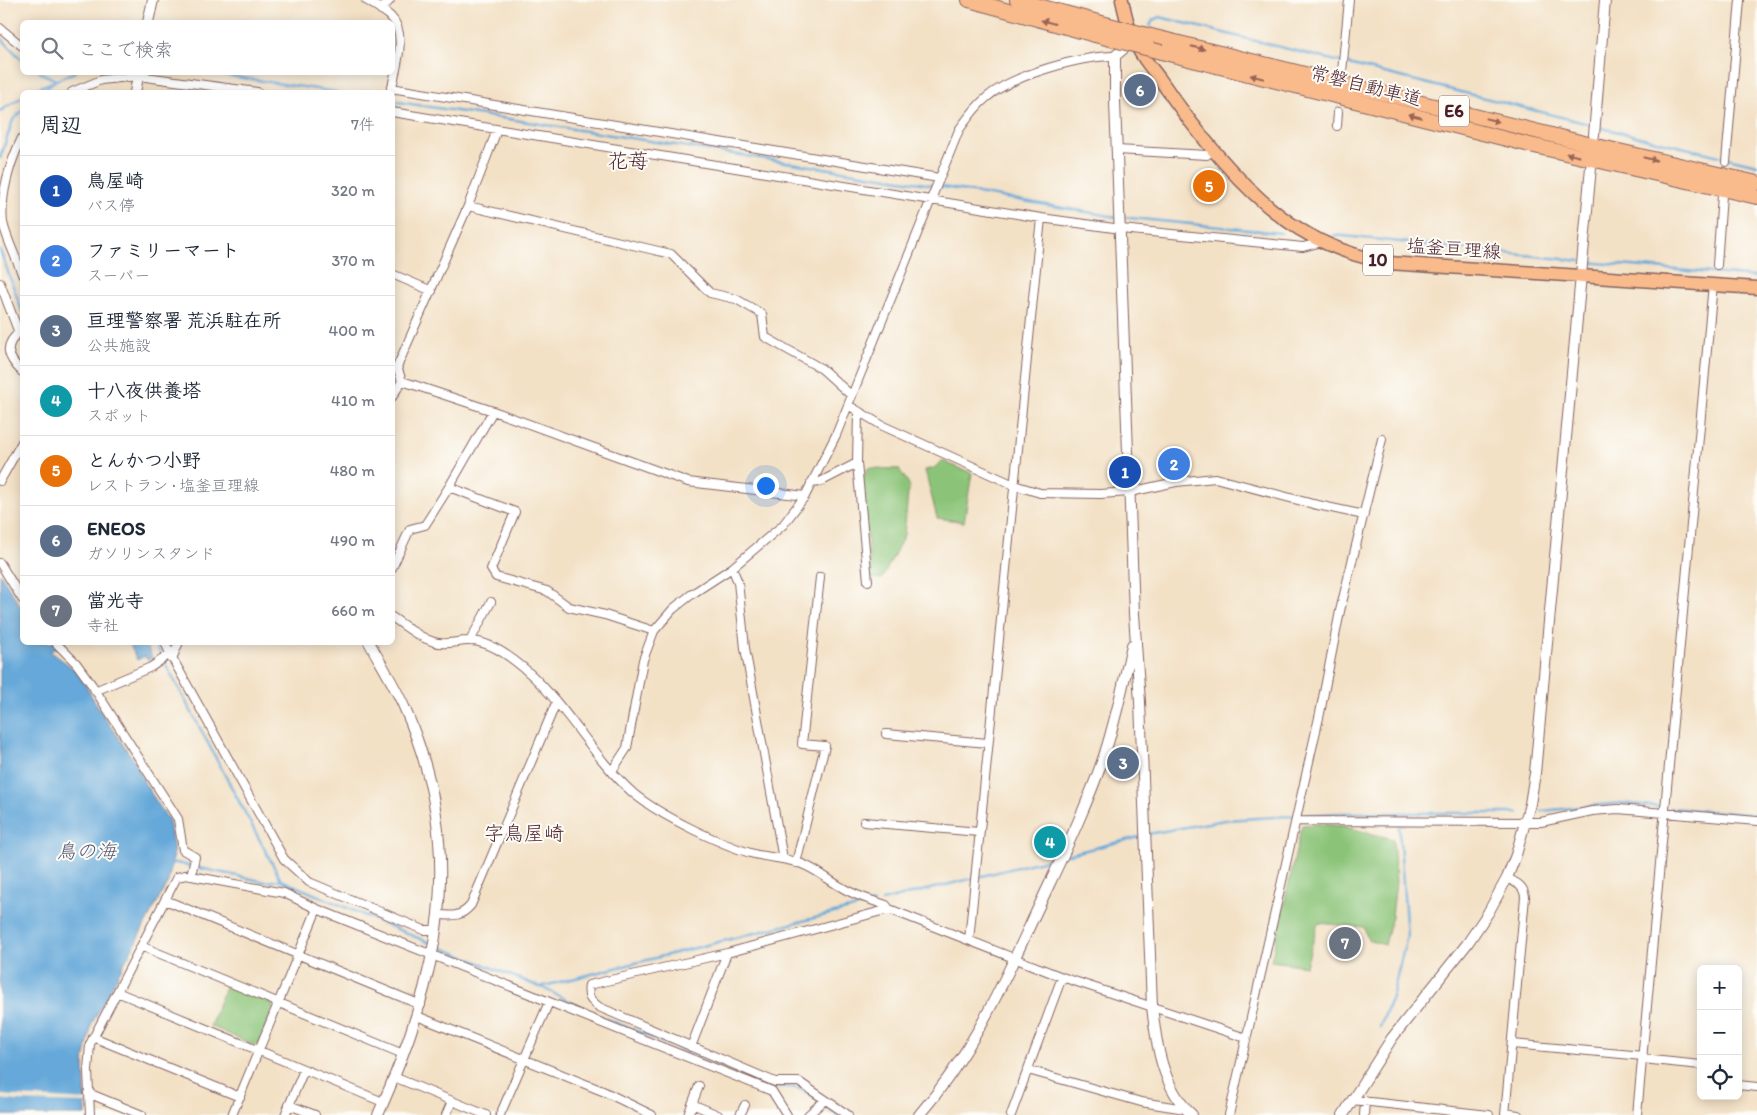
<!DOCTYPE html>
<html lang="ja">
<head>
<meta charset="utf-8">
<style>
	body { margin:0; font-family:Itim,"Klee One",sans-serif; background:#f2f2f3; color:#1f2937 }
	.controls { position:absolute; right:15px; bottom:15px; display:grid; overflow:hidden; border-radius:8px; box-shadow:0 2px 12px #0003 }
	.controls button { width:45px; height:45px; display:grid; place-items:center; padding:0; border:0; border-bottom:1px solid #e0e1e3; background:#fff; color:#1f2937; font:25px sans-serif }
	.you { position:absolute; left:765px; top:485px; width:18px; height:18px; margin:-12px; border:4px solid #fff; border-radius:50%; background:#1a73e8; box-shadow:0 0 0 8px #1a73e833 }
	.badge { display:grid; place-items:center; width:32px; height:32px; border-radius:50%; background:#d93025; color:#fff; font-size:16px; font-weight:700 }
	.pin { position:absolute; translate:-50% -50%; border:2px solid #fff; box-shadow:0 1px 5px #0006 }
	.list { margin:0; padding:0; list-style:none }
	h2 { display:flex; justify-content:space-between; align-items:center; height:65px; margin:0; padding:0 20px; font-size:21px }
	h2 small { font-size:16px; font-weight:400; color:#747a83 }
	.list li { display:grid; grid-template-columns:32px 1fr auto; gap:15px; align-items:center; box-sizing:border-box; height:70px; padding:0 20px; border-top:1px solid #e0e1e3 }
	.list b { display:block; font-size:19px; white-space:nowrap }
	.list p { margin:0; font-size:16px; white-space:nowrap; color:#747a83 }
	.list em { font-size:16px; font-style:normal; color:#747a83 }
	.icon { flex:none; width:28px; height:28px; fill:none; stroke:currentColor; stroke-width:2; stroke-linecap:round; stroke-linejoin:round }
	.map { position:relative; flex:none; width:1757px; height:1115px; overflow:hidden }
	.search { position:absolute; background:#fff; box-shadow:0 2px 12px #0003; left:20px; top:20px; width:375px; height:55px; display:flex; align-items:center; gap:12px; box-sizing:border-box; padding:0 18px; border-radius:8px; color:#747a83; font-size:19px }
	.panel { position:absolute; background:#fff; box-shadow:0 2px 12px #0003; left:20px; top:90px; width:375px; height:555px; border-radius:8px }
	.map>svg:first-child { display:block }
	.green { fill:#8bc478; stroke:#6a7252 }
	.water { fill:#65a8d9; stroke:#586482 }
	.pier { fill:#f3e1c6 }
	.lines { fill:none; stroke-linecap:round; stroke-linejoin:round }
	.stream { stroke:#65a8d9; stroke-width:2.5 }
	.minor-casing { stroke:#856361; stroke-width:10 }
	.tertiary-casing { stroke:#856361; stroke-width:12 }
	.primary-casing { stroke:#856361; stroke-width:15 }
	.motorway-casing { stroke:#856361; stroke-width:16 }
	.minor { stroke:#fff; stroke-width:8 }
	.tertiary { stroke:#fff; stroke-width:10 }
	.primary { stroke:#fabb8c; stroke-width:12 }
	.motorway { stroke:#fabb8c; stroke-width:14 }
	.motorway-bridge-casing { stroke:#856361; stroke-width:16; stroke-linecap:butt }
	.motorway-bridge { stroke:#fabb8c; stroke-width:14 }
	.oneway { fill:#996557 }
	.labels { text-anchor:middle; stroke-width:4; stroke-linejoin:round; paint-order:stroke }
	.shield { fill:#fdfcf7; stroke:#806168; stroke-width:1 }
	.shield-label { font-size:18px; font-weight:bold; fill:#4a1f2b }
	.street-label { font-size:19px; fill:#4a1f2b; stroke:#fdfcf7 }
	.neighbourhood-label { font-size:20px; fill:#4a1f2b; stroke:#fdfcf7 }
	.water-label { font-size:20px; font-style:italic; fill:#555671; stroke:#fdfcf7 }
	.quarter-label { font-size:21px; fill:#4a1f2b; stroke:#fdfcf7 }
</style>
</head>
<body>
<div class="map">
<svg width="1757" height="1115" viewBox="0 0 1757 1115">
	<rect width="100%" height="100%" fill="#fdfcf7"/>
	<filter id="ink" filterUnits="userSpaceOnUse"><feTurbulence type="fractalNoise" baseFrequency=".02" numOctaves="2"/><feDisplacementMap in="SourceGraphic" scale="10" xChannelSelector="R" yChannelSelector="G"/><feConvolveMatrix kernelMatrix="1 2 1 2 8 2 1 2 1" color-interpolation-filters="sRGB"/></filter>
	<filter id="wash" filterUnits="userSpaceOnUse"><feTurbulence type="fractalNoise" baseFrequency=".0096" numOctaves="4" result="noise"/><feDisplacementMap in="SourceGraphic" scale="20" xChannelSelector="R" yChannelSelector="G"/><feGaussianBlur stdDeviation="1.12" result="paint"/><feColorMatrix in="noise" values="0 0 0 0 0 0 0 0 0 0 0 0 0 0 0 0 0 1.4 0 .05"/><feComposite in="paint" operator="in"/></filter>
	<g filter="url(#wash)">
		<rect width="100%" height="100%" fill="#f3e1c6"/>
		<path class="green" d="M942 461 972 473 964 522 937 518 925 470 934 468Z
			M868 468 899 469 909 484 904 535 882 579 871 578 862 480Z
			M1316 824 1342 826 1393 839 1396 882 1392 916 1385 945 1368 940 1364 927 1318 923 1306 966 1271 961 1302 825Z
			M226 985 272 1004 273 1007 259 1044 254 1045 210 1026Z"/>
		<path class="water" d="M0 573 22 609V642L66 643 50 651 78 672 100 711 135 762 145 784 169 821 174 853 168 882 92 1023 84 1061 86 1115H0Z
			M129 643H146L152 658 147 660 145 656 137 660Z"/>
		<path class="pier" d="M0 1095 86 1100V1103L17 1101 0 1099Z"/>
		<g class="lines">
			<path class="stream" d="M1150 26 1153 20 1160 17 1593 125
				M0 37 22 60
				M39 72 56 80 43 92
				M202 72 337 92
				M29 92 75 72
				M392 101 920 183 1116 217
				M0 111 22 97
				M1598 127 1757 165
				M0 158 13 120 22 111
				M1121 217 1281 233
				M1334 235 1581 261
				M0 250 22 311
				M1586 262 1757 277
				M154 642 281 880
				M1670 808 1757 815
				M1542 811 1621 803 1660 807
				M1148 834 1225 820 1340 813H1518
				M1066 855 1143 836
				M171 862 266 882 281 880 430 943
				M882 901 1058 857
				M435 945 540 987 874 903
				M541 987 599 1016 774 1087C808 1084 810 1098 837 1115
				M1380 1027 1392 997 1407 936 1398 815"/>
		</g>
	</g>
	<g filter="url(#ink)">
		<g class="lines">
			<defs>
				<path id="minor" d="M366 0C374 5 383 10 390 16 409 34 395 69 391 92
					M381 10 390 0
					M0 28 22 46
					M1342 72 1349 0
					M391 88 939 178
					M72 92 101 80 138 76 257 92
					M392 112 1041 218 1121 229 1303 247 1322 242
					M1337 126 1338 112
					M22 138C10 162 0 195 3 223 7 240 16 257 22 274
					M1117 150 1207 155 1213 150
					M1726 162 1740 0
					M468 206 671 254 710 293 736 299 762 314 765 337 822 369 852 396
					M1717 265 1722 195
					M392 274 432 291
					M0 283 19 333
					M22 330C2 345 7 357 22 372
					M402 381 397 367 468 206 497 130
					M392 397 402 381 493 411 688 482 805 496
					M848 405 883 426 1014 485 1040 493 1100 494 1130 492 1176 482 1215 478 1313 504 1364 515
					M858 411 857 463 868 581
					M0 481 22 442
					M811 483 820 482 857 463
					M449 487 493 411
					M0 563 22 599
					M392 568 410 529 425 525 449 487 515 512 491 569 496 577 547 591 569 607 605 615 654 631
					M732 568 738 582 745 648 783 859
					M392 617C405 626 418 637 434 642 445 646 457 641 468 641 485 640 502 651 515 661 563 697 589 754 633 793 659 815 721 845 754 854 770 858 787 858 802 864 817 870 827 879 841 887 855 896 871 900 886 905L889 909 1062 977 1246 1038
					M470 641 491 602
					M55 642 76 663 92 685 178 819 183 850 195 857 191 876
					M165 642 170 654
					M172 659 179 642
					M95 691 151 667 170 654 284 859 309 882 424 930H437
					M886 734 988 743
					M612 771 627 748 643 660 654 631 673 609 692 594 732 568 783 525 805 496 836 435 959 130C967 119 975 107 986 98 1012 75 1081 56 1115 56
					M1296 821 1541 822 1592 811 1618 809 1757 821
					M864 822 979 832
					M796 863 825 746 802 744 820 577
					M165 900 421 1005
					M439 915C453 916 461 917 471 905L556 703
					M969 940 1041 218
					M141 946 403 1054
					M117 992 383 1102
					M417 1016 605 1092 652 1115
					M93 1037 240 1097
					M1512 1044 1643 1056
					M691 1047 727 953
					M1642 1059 1701 1065
					M1028 1070 1141 1102 1185 1109
					M394 1077 486 1115
					M1738 1085 1757 1087
					M88 1093 142 1115
					M1352 1100 1489 1115
					M692 1104 718 1115
					M289 1105 315 1115
					M1506 1113 1518 1115
					M90 1115 88 1071 90 1044 177 877 186 875 284 893 317 909 772 1091 787 1115
					M232 1115 317 909
					M285 1115 304 1070
					M446 1115 452 1101
					M500 1115 549 1002
					M688 1115 699 1086
					M740 1115 745 1105
					M808 1115 825 1100
					M848 1115 799 1082H775L599 1007C590 1000 587 997 589 985L727 953 889 909
					M1011 1115 1062 977
					M1229 1115 1320 713 1340 611 1382 439
					M1364 1115 1365 1101
					M1505 1115 1525 897C1524 886 1517 883 1507 878
					M1637 1115 1713 284"/>
				<path id="tertiary" d="M148 22 153 0
					M1133 41 1115 56V102L1134 614 1140 702 1152 1006C1156 1044 1162 1087 1192 1115
					M135 92 139 72
					M1594 135 1605 0
					M369 642C381 664 395 686 405 709 468 852 439 978 378 1115
					M919 1115C971 1055 1000 990 1033 919 1058 865 1085 812 1104 756 1116 719 1124 682 1132 645
					M1343 1115 1392 1038 1467 944 1488 913 1507 878 1516 855 1530 804 1535 773 1591 167"/>
				<path id="primary" d="M1122 0C1125 13 1128 28 1134 40 1139 54 1150 66 1159 78 1194 129 1247 198 1301 230 1328 247 1358 257 1389 263L1757 288"/>
				<path id="motorway" d="M969 0 1095 35
					M1017 0 1098 22
					M1151 36 1584 143 1757 183
					M1161 52 1526 144 1757 197"/>
			</defs>
			<use href="#minor" class="minor-casing"/>
			<use href="#tertiary" class="tertiary-casing"/>
			<use href="#primary" class="primary-casing"/>
			<use href="#motorway" class="motorway-casing"/>
			<use href="#minor" class="minor"/>
			<use href="#tertiary" class="tertiary"/>
			<use href="#primary" class="primary"/>
			<use href="#motorway" class="motorway"/>
			<defs>
				<path id="motorway-bridge" d="M1098 22 1151 36
					M1095 35 1161 52"/>
			</defs>
			<use href="#motorway-bridge" class="motorway-bridge-casing"/>
			<use href="#motorway-bridge" class="motorway-bridge"/>
		</g>
		<defs><path id="oneway-solid" d="M-6-.8H1V-3.2L6.5 0L1 3.2V.8H-6Z" transform="scale(1.25)"/></defs>
		<g class="oneway">
			<use href="#oneway-solid" transform="translate(1048 22) rotate(-165)"/>
			<use href="#oneway-solid" transform="translate(1198 48) rotate(14)"/>
			<use href="#oneway-solid" transform="translate(1257 77) rotate(-166)"/>
			<use href="#oneway-solid" transform="translate(1415 116) rotate(-166)"/>
			<use href="#oneway-solid" transform="translate(1492 120) rotate(14)"/>
			<use href="#oneway-solid" transform="translate(1573 155) rotate(-167)"/>
			<use href="#oneway-solid" transform="translate(1650 159) rotate(13)"/>
		</g>
	</g>
	<g class="labels">
		<g class="shield">
			<rect x="1439" y="95.5" width="30" height="31" rx="4"/>
			<rect x="1363" y="244.5" width="30" height="31" rx="4"/>
		</g>
		<g class="shield-label">
			<text x="1454" y="117">E6</text>
			<text x="1378" y="266">10</text>
		</g>
		<g class="street-label">
			<text transform="translate(1366 85) rotate(14)" y="7">常磐自動車道</text>
			<text transform="translate(1454 248) rotate(4)" y="7">塩釜亘理線</text>
		</g>
		<g class="neighbourhood-label">
			<text x="524" y="840">字鳥屋崎</text>
		</g>
		<g class="water-label">
			<text x="86" y="858">鳥の海</text>
		</g>
		<g class="quarter-label">
			<text x="628" y="168">花苺</text>
		</g>
	</g>
</svg>
<div class="controls">
<button>+</button>
<button>−</button>
<button><svg class="icon" aria-label="locate" viewBox="0 0 24 24"><circle cx="12" cy="12" r="6"/><path d="M12 2v4M12 18v4M2 12h4M18 12h4"/></svg></button>
</div>
<div class="you"></div>
<div class="pin badge" style="left:1125px;top:472px;background:#1a4fb4">1</div>
<div class="pin badge" style="left:1174px;top:464px;background:#3f7fe0">2</div>
<div class="pin badge" style="left:1123px;top:763px;background:#5c6f8a">3</div>
<div class="pin badge" style="left:1050px;top:842px;background:#0f9aa8">4</div>
<div class="pin badge" style="left:1209px;top:186px;background:#e8710a">5</div>
<div class="pin badge" style="left:1140px;top:90px;background:#5c6f8a">6</div>
<div class="pin badge" style="left:1345px;top:943px;background:#6b7280">7</div>
<div class="search"><svg class="icon" aria-label="search" viewBox="0 0 24 24"><circle cx="10" cy="10" r="6"/><path d="M15 15l6 6"/></svg>ここで検索</div>
<section class="panel">
<h2>周辺<small>7件</small></h2>
<ul class="list">
<li><span class="badge" style="background:#1a4fb4">1</span><div><b>鳥屋崎</b><p>バス停</p></div><em>320 m</em></li>
<li><span class="badge" style="background:#3f7fe0">2</span><div><b>ファミリーマート</b><p>スーパー</p></div><em>370 m</em></li>
<li><span class="badge" style="background:#5c6f8a">3</span><div><b>亘理警察署 荒浜駐在所</b><p>公共施設</p></div><em>400 m</em></li>
<li><span class="badge" style="background:#0f9aa8">4</span><div><b>十八夜供養塔</b><p>スポット</p></div><em>410 m</em></li>
<li><span class="badge" style="background:#e8710a">5</span><div><b>とんかつ小野</b><p>レストラン · 塩釜亘理線</p></div><em>480 m</em></li>
<li><span class="badge" style="background:#5c6f8a">6</span><div><b>ENEOS</b><p>ガソリンスタンド</p></div><em>490 m</em></li>
<li><span class="badge" style="background:#6b7280">7</span><div><b>當光寺</b><p>寺社</p></div><em>660 m</em></li>
</ul>
</section>
</div>
</body>
</html>
